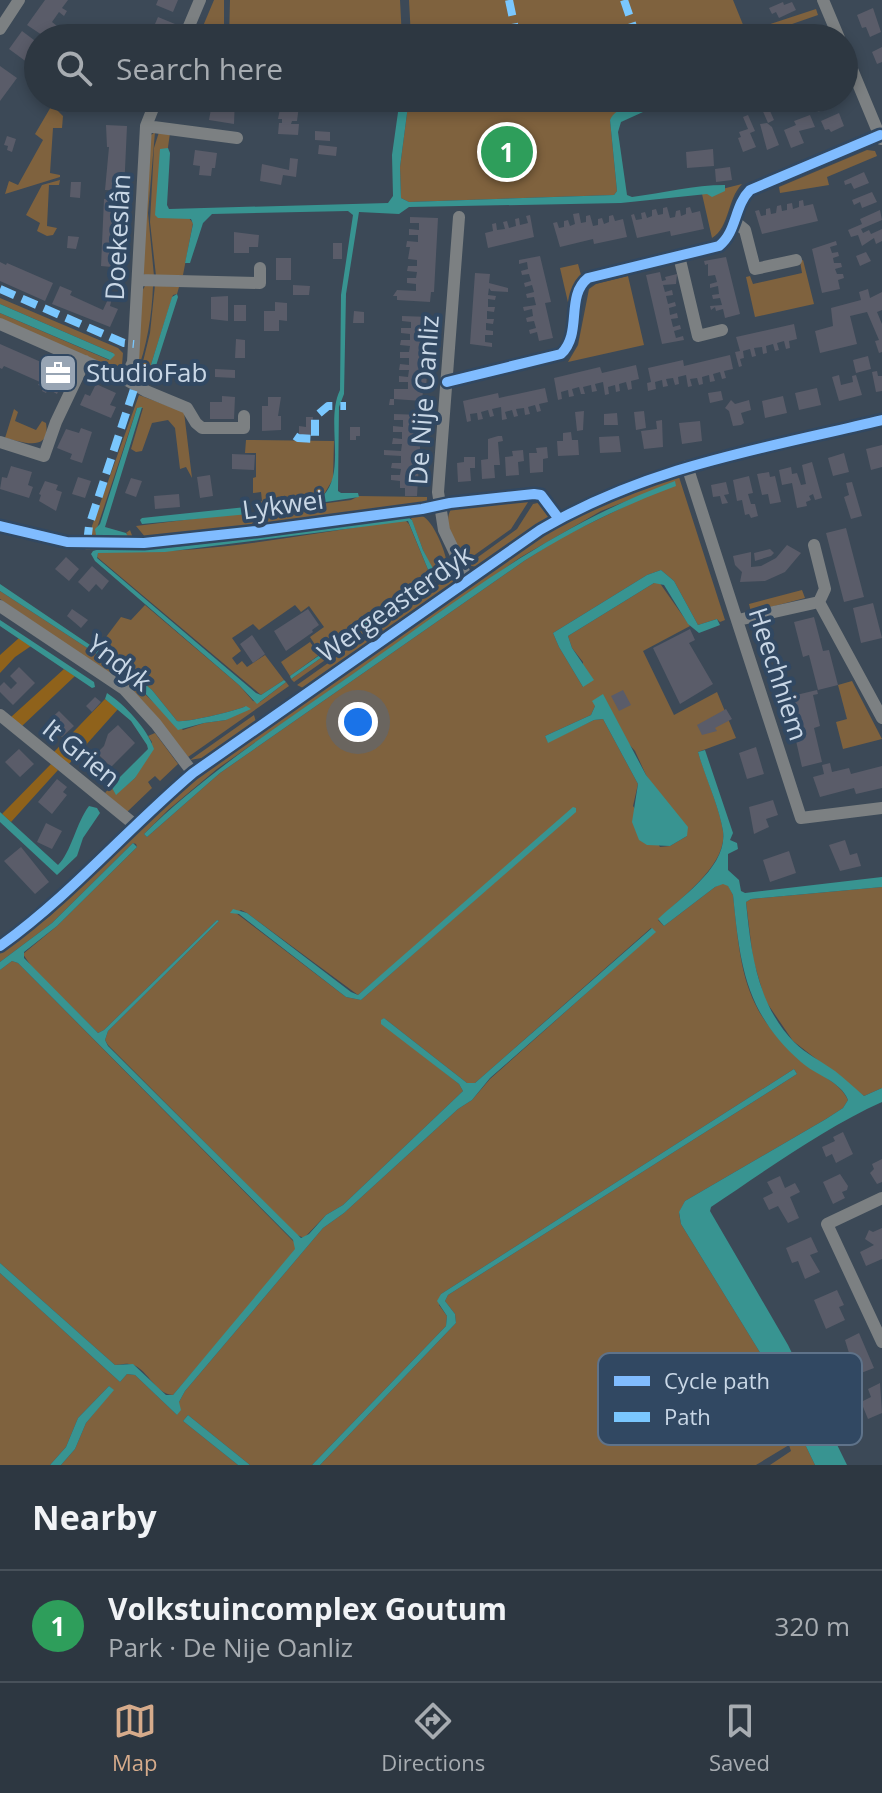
<!DOCTYPE html>
<html lang="en">
<head>
<meta charset="utf-8">
<style>
	body { margin:0; font-family:"Open Sans",sans-serif; background:#353f48; color:#f1f3f6 }
	.you { position:absolute; left:358px; top:722px; width:28px; height:28px; margin:-20px; border:6px solid #fff; border-radius:50%; background:#1a73e8; box-shadow:0 0 0 12px #1a73e833 }
	.badge { display:grid; place-items:center; width:52px; height:52px; border-radius:50%; background:#d6ab8b; color:#fff; font-size:26px; font-weight:700 }
	.pin { position:absolute; translate:-50% -50%; border:4px solid #fff; box-shadow:0 2px 8px #0006 }
	.list { margin:0; padding:0; list-style:none }
	h2 { display:flex; justify-content:space-between; align-items:center; height:104px; margin:0; padding:0 32px; font-size:34px }
	h2 small { font-size:26px; font-weight:400; color:#a7acb1 }
	.list li { display:grid; grid-template-columns:52px 1fr auto; gap:24px; align-items:center; box-sizing:border-box; height:112px; padding:0 32px; border-top:2px solid #48515a }
	.list b { display:block; font-size:30px; white-space:nowrap }
	.list p { margin:0; font-size:26px; white-space:nowrap; color:#a7acb1 }
	.list em { font-size:26px; font-style:normal; color:#a7acb1 }
	.icon { flex:none; width:44px; height:44px; fill:none; stroke:currentColor; stroke-width:2; stroke-linecap:round; stroke-linejoin:round }
	.map { position:relative; flex:none; width:882px; height:1465px; overflow:hidden }
	.search { position:absolute; background:#2d3741; box-shadow:0 4px 12px #0003; left:24px; right:24px; top:24px; height:88px; display:flex; align-items:center; gap:20px; box-sizing:border-box; padding:0 28px; border-radius:44px; color:#a7acb1; font-size:30px }
	.sheet { height:216px; background:#2d3741 }
	nav { display:flex; justify-content:space-around; align-items:center; box-sizing:border-box; height:112px; border-top:2px solid #48515a; background:#2d3741; font-size:22px; color:#a7acb1 }
	nav a { display:grid; justify-items:center; gap:4px }
	nav .on { color:#d6ab8b }
	.map>svg:first-child { display:block }
	.green { fill:#7f623e; fill-rule:evenodd }
	.forest { fill:#8f621b }
	.water { fill:#389491 }
	.building { fill:#5a5c69 }
	.lines { fill:none; stroke-linecap:round; stroke-linejoin:round }
	.street { stroke:#7c8082; stroke-width:12 }
	.quiet { stroke:#7ac7fe; stroke-width:8; stroke-dasharray:16 8; stroke-linecap:butt }
	.cycleway-casing { stroke:#314862; stroke-width:15 }
	.cycleway { stroke:#80bcff; stroke-width:10 }
	.labels { text-anchor:middle; stroke-width:8; stroke-linejoin:round; paint-order:stroke }
	.street-label { font-size:26px; fill:#c9d7e6; stroke:#314862 }
	.poi-label { font-size:26px; fill:#c9d7e6; stroke:#314862; text-anchor:start }
	.key { fill:#314862; stroke:#5f738a; stroke-width:2 }
	.key-label { font-size:22px; fill:#c9d7e6 }
</style>
</head>
<body>
<div class="map">
<svg width="882" height="1465" viewBox="0 0 882 1465">
	<rect width="100%" height="100%" fill="#3c4957"/>
	<path class="green" d="M214 0H224V38H198Z
		M230 0H400L402 38H229Z
		M409 0H733L746 32 816 9 818 15 752 38H411Z
		M409 98H640L635 105 622 107 610 120 617 191 614 195 409 202 401 198 400 167Z
		M52 105 63 116 62 128H53L50 173 60 175V177L5 194 9 181 18 185 43 140 35 134Z
		M155 132 148 213 154 276H146L143 273 150 136Z
		M159 132 170 133 158 218 188 217 193 223 183 275 156 276 150 222 154 148Z
		M867 150 875 151 877 156 827 177 829 185 780 193 779 187Z
		M60 180 59 185H49L47 226 57 228 53 235 47 236 37 231 40 223 26 215 42 185Z
		M742 184C727 199 730 227 712 238L702 194Z
		M803 260 814 304 755 317 746 277 750 276 753 284 802 273 800 261Z
		M578 264 581 275 574 287 570 311 560 268Z
		M628 276 644 345 568 362 578 345 589 289 596 284Z
		M155 285 179 287 177 294 173 295 149 371 152 373 147 387 138 382 150 333Z
		M145 286H153C152 314 147 348 136 374L141 293Z
		M0 298 118 348 123 353 122 365 114 368 0 319V313L109 360 113 353 0 304Z
		M139 395 184 412 192 478 186 467 180 469 175 428 168 420 152 423 142 451 136 452 131 449 143 408H137L97 528 128 534 126 533 130 530 133 538 91 541 92 526Z
		M14 409 18 412 15 421 36 430 42 421 46 423C51 453 22 442 5 438Z
		M246 440 334 441 333 479 323 496 261 505 259 512 351 500 359 496 427 497V504L265 528C258 521 256 512 257 503L262 501 261 492 253 493V478L256 477V453H245Z
		M678 474 725 620 720 622 717 619 698 625 674 581 661 570 647 575 553 633 559 647 583 687V662L572 648 568 636 654 583 659 582 690 626 643 651 674 715 717 692 736 738 698 752C705 775 720 809 723 831 728 865 680 898 658 920L664 926 715 887 723 883 728 885 733 895C741 968 742 1010 802 1061 816 1073 841 1083 848 1100L843 1108 826 1119 685 1201 679 1213 681 1224 764 1359 815 1465H770L791 1451 789 1445 756 1465H320L456 1323 455 1314 445 1301 448 1295 797 1074 794 1069 441 1294 439 1305 447 1316 446 1326 312 1465H250L188 1415 183 1421 238 1465H61L75 1449 86 1423 113 1390 109 1386 78 1418 66 1447 50 1465H0V1273L120 1382 127 1374 135 1375 177 1415 179 1402 185 1391 323 1228 344 1213 458 1109 472 1100 490 1079 655 932 651 928 475 1083H467L384 1018 382 1020 381 1022 459 1084 463 1091 343 1205 326 1215 304 1238 297 1235 108 1045 105 1040 108 1031 219 921 217 920 104 1030 98 1033 33 969 23 954 57 926 137 847 136 844 133 843 52 923 0 962V953L50 916 189 783 538 537 605 501ZM675 482 562 537 524 561 220 773 147 837 144 834 168 810 217 769 521 557 601 511ZM595 706 635 751 646 775 687 836 670 846 660 847 633 806 638 784 603 719 594 720 548 742 545 736 591 715ZM577 810 361 1000 346 997 236 913 241 910 247 913 358 995Z
		M530 499 511 529 469 559C455 553 441 521 452 508Z
		M542 502 550 516 545 521 477 567 467 565 517 529 533 504Z
		M248 512H251L253 522 249 530 146 538 136 526Z
		M421 512 422 516C434 520 451 562 447 574L294 682 291 679 436 577 423 550 411 518 165 548 85 550 88 547Z
		M405 520 409 524 429 572V578L321 654 310 637 324 627 309 606 301 612 295 605 259 630 253 624 232 638 241 651 232 658 237 665 242 661 247 667 265 655 284 680 261 695 97 557 98 553 103 551C204 556 305 534 405 520Z
		M457 572V579L451 585 307 686 303 688 297 685Z
		M802 590 805 598 751 612 749 604Z
		M0 591 115 666 183 730 204 723 226 720 246 706C237 711 185 723 177 721L152 690 97 649 121 617 131 620 145 605 239 685 253 701 260 702 286 682 289 686 188 757 150 709 127 686 0 599Z
		M310 642 319 655 290 676 281 662Z
		M852 681 882 739 843 749 836 722 847 719 838 685Z
		M254 715 256 722 207 757 190 760Z
		M155 733 178 764 160 781 155 776 148 782 152 788 127 812 105 793 111 786 116 794 135 778 152 742 148 736Z
		M882 887V1088L864 1096 793 1041 765 1000 753 959 746 902 751 899Z
		M12 961 18 963 295 1243V1250L287 1261 173 1395C154 1394 147 1366 129 1364 124 1363 120 1365 115 1365L0 1263V970Z"/>
	<path class="forest" d="M19 638 31 646 15 657 0 673V655Z
		M64 669 75 676 22 726 11 717Z
		M105 699 118 709 69 764 54 752Z
		M51 764 58 770 11 822 2 814Z"/>
	<path class="water" d="M400 98H409L400 167 401 198 409 202 614 195 617 191 610 120C617 105 632 110 640 98L659 101 718 98 643 112 621 122 618 132 627 195 632 197C663 193 694 185 725 185V191L712 197 707 194 621 203 409 207 399 214 359 212 346 294 344 394 339 407 338 491 341 493H358L359 497 259 512 260 505 323 496C347 471 325 421 340 390L341 295 353 215 348 211 212 214 203 223 190 263H185L193 224 191 219 158 218 155 215 160 149 168 148 170 153 167 205 169 209 388 203 393 196 392 155Z
		M177 294 178 297 154 372 152 373 149 371 172 297Z
		M0 304 113 353 115 355 110 360 0 313Z
		M142 407 105 527 126 533 128 537 96 535 95 529 100 524 137 408Z
		M675 481 676 486C622 506 573 530 524 561L220 773 147 837 144 834C208 771 283 723 357 671 460 598 554 525 675 481Z
		M246 507 249 514 142 524 140 520 142 518Z
		M408 517 412 520 423 550 437 576 291 679 290 676 429 578V572L408 521 165 552 98 553 97 558 256 693 261 695 284 680 286 682 257 704 239 685 95 561 91 554 93 551C110 545 151 549 173 547 252 539 330 527 408 517Z
		M661 570 674 581 698 625 717 619 720 625 699 633 688 624 664 585 654 583 568 636 572 648 594 680 583 687 559 647 553 633 647 575Z
		M0 584 133 674 152 690 177 721C185 723 237 711 246 706L251 709 226 720 204 723 178 730 144 692 115 666 0 591Z
		M0 620 94 682 95 687 92 688 0 626Z
		M107 693C125 705 147 728 154 749L135 778 116 795 111 786 148 749 147 745 131 721 105 699Z
		M603 694 646 775 688 827 687 836 670 846 647 845 639 840 632 822 638 784 603 719 594 720 548 743 545 736 591 715 595 706 592 701Z
		M705 750 733 833 730 840 737 843 738 849 728 854V870L739 880 741 891 745 893 882 877V887L751 899 746 902C751 952 757 1004 794 1042 806 1054 821 1061 835 1071 845 1079 854 1087 864 1096L882 1088V1102C824 1128 765 1171 711 1207L710 1211 788 1345 847 1465H815L764 1359 681 1224 679 1212 685 1201 826 1119 843 1108 848 1100C841 1081 815 1075 801 1062 745 1013 740 964 733 895L728 886 723 884 715 887 664 926 658 919C681 897 728 867 723 831 719 806 705 777 698 752Z
		M89 806 97 808 100 813 83 838 77 856 57 875 0 822V812L58 865C71 853 76 823 89 806Z
		M573 807 576 808V812L361 1000 346 997 239 914 230 913 233 909 247 913 351 992 358 995Z
		M133 843 137 847 57 926 24 952V958L98 1033 104 1030 217 920 219 921 108 1031 105 1040 108 1046 301 1238 309 1234 326 1215 343 1205 463 1091 459 1084 381 1024V1020L384 1018 467 1083H475L652 928 656 932 490 1078 472 1100 458 1109 344 1213 323 1228 185 1391 179 1402 181 1410 177 1415 135 1375 127 1374 120 1382 0 1273V1263L115 1365 133 1364 166 1395H173L295 1249 293 1240 18 963 12 961 0 970V962L52 923Z
		M794 1069 797 1074 448 1295 445 1301 455 1314 456 1323 320 1465H312L446 1326 447 1316 437 1301 441 1294Z
		M109 1386 114 1390 86 1423 75 1449 61 1465H50L66 1447 78 1418Z
		M188 1415 250 1465H238L183 1421Z"/>
	<path class="building" d="M45 0H68L62 8 67 11 64 16 59 12 52 22 57 26 51 34 46 30 42 35 27 25Z
		M158 0H178L173 12 156 5Z
		M783 2 784 5 792 2 796 10 779 18 776 12 772 14 769 8Z
		M873 8 881 32 870 37 866 27 862 28 857 15Z
		M158 17 175 24 169 38H149Z
		M803 29 806 38H786L792 36 791 33Z
		M22 31 38 43 32 51 35 54 28 63 9 49Z
		M882 47V62L877 64 872 52Z
		M0 66 17 78 0 101Z
		M117 98H138L132 110 115 102Z
		M223 98H235L234 124 209 120 212 103 222 104Z
		M281 98H300L297 121H292L291 124H299L298 135 278 134 279 123H282V119H278L280 109 282 108Z
		M817 98H833L836 105 818 112 814 103 818 101Z
		M767 104 774 120 768 123 761 107Z
		M839 113 844 126 831 132 829 129 825 130 821 121Z
		M748 115 755 131 750 133 756 147 743 152 738 138 741 137 739 132 748 129 743 117Z
		M810 115 815 127 799 131 804 143 791 148 784 130 796 125 794 121Z
		M767 123 772 127 779 145 767 150 760 124Z
		M106 125 127 126 124 191 105 190 109 147H107Z
		M315 131 330 132V141L315 140Z
		M7 136 16 139 12 152 7 150 8 146 4 145Z
		M319 145 337 147 336 156 318 154Z
		M713 149 714 166 687 168 686 152Z
		M195 150 217 153 215 168H212L211 176 199 175 200 166 193 165Z
		M290 158 298 159 296 177 283 175 281 185 260 181 262 164 289 170Z
		M730 167 732 180 716 182 715 169Z
		M864 172 869 183 854 189 851 183 845 185 844 181Z
		M71 182H81L80 198 70 197Z
		M872 192 877 202 862 208 860 202 854 205 852 200Z
		M104 199 127 200 123 262 113 261 112 267 101 266Z
		M803 200 804 206 813 204 818 221 762 234 755 211 759 210 761 216 766 215V209L770 208 771 214 776 213 777 206 781 205 782 211 787 210V204L792 203 793 209 799 207V201Z
		M667 207 670 218 675 217 676 211 680 210 681 216 686 214V208L690 207 692 213 700 211 704 229 671 236 670 231 637 238 631 215 634 214 636 220 642 219 641 213 645 212 647 218 652 216V210L656 209 658 215 663 214V208Z
		M880 210 882 220 861 229 863 233 869 230 871 234 882 229V241L876 244 874 238 862 246 858 235 851 237 848 230 862 224 860 219Z
		M579 213 581 223 586 222V216L590 215 593 226 598 225V219L602 218 604 224 609 222V216L613 215 615 221 623 219 627 237 594 244 593 239 560 247 553 223 557 222 559 228 564 227V221L568 220 570 226 575 224 573 214Z
		M530 215 534 237 488 248 485 233 493 231 492 224 496 223 497 230 505 229 503 222 507 221 509 228 516 226 515 219 519 218 520 225 528 223 526 216Z
		M410 217 438 218 434 292H431L430 302 397 300V296H393L397 290 416 291V284L407 283V278H416L417 272 407 271 408 266H417V260L408 259 410 247H406L407 241 418 242V235H409V229L419 230V223H410Z
		M234 232 259 235 258 247H249V253H234Z
		M68 236 79 237 76 249 67 248Z
		M836 241 837 245 830 247 832 253 838 252 839 256 833 258 834 263H841L842 267 835 269 837 274H843L844 278 838 280 840 289 822 293 812 249Z
		M333 243H342V259H333Z
		M866 252 871 261 860 266 856 256Z
		M540 256 551 302 545 303 553 338 539 341 537 332 530 334 529 330 536 328 534 321 527 322 526 318 533 316 532 309 524 311 523 307 536 305 534 297 527 298 526 294 534 292 532 285 525 287 524 283 531 281 529 274 522 275 521 271 528 269 527 262 519 264V260Z
		M726 257 740 314 725 318 723 309 716 311 715 307 711 310 710 306 722 305 720 298 713 299 712 295 719 294 718 286 710 288V284L717 282 715 275 708 276V264L705 265 704 261Z
		M276 258H291V280H276Z
		M0 262 6 265 7 263 53 283 45 301 0 281Z
		M660 272 662 281 666 280 665 277 677 274 676 284 663 285 665 292 672 290 673 295 666 296 668 304 675 302 676 306 669 308 670 315 677 313 678 318 671 319 673 327 680 325 681 329 674 331 676 338 683 336 684 340 662 344 646 275Z
		M475 273 490 274 489 283 508 288V292L491 291 489 288 488 295 496 296 495 300 488 299V307H495L494 312 487 311V319H494L493 324 486 323V330L493 331V335H485V342L492 343V347L470 344Z
		M293 285 310 286 309 295H293Z
		M60 286 72 291 70 295 103 310 109 297 112 298 110 306 118 309 110 327 52 304Z
		M868 289 870 298 882 292V310L877 312 882 324V352L879 353 875 341 879 340 867 312 850 316 857 344 820 353 815 331 833 326 831 308 861 300 859 292Z
		M228 296V321L211 319V297Z
		M275 302 287 303V321L279 320V331H264V311H275Z
		M234 305H246V321H234Z
		M354 311 364 312V323H353Z
		M402 316 430 317 426 390H423L422 401 394 399V405H389L390 399H394V389H408V382H399V376L408 377 409 370H399L400 364 409 365V358H400V352H409L410 346 400 345 401 340H410V334L401 333V328H411V322L402 321Z
		M794 324 797 339 789 341 790 348 786 349 784 341 777 343 779 350 775 351 773 344 766 346 767 353 763 354 762 347 754 348 756 356 752 357 750 349 743 351 744 358 740 359 742 366 739 367 735 352 740 351 736 337Z
		M236 339 245 340V358H235Z
		M0 344 66 373 57 394 48 389 46 393 42 391 44 387 38 385 40 382 4 366 2 369 0 368Z
		M730 355 733 369 724 371 726 378 722 379 720 372 713 374 715 381 710 382 709 375 702 377 703 384 699 385 697 378 690 379 692 386 688 387 686 375 678 377 679 384 675 385 673 378 666 379 668 386 663 387 662 380 655 382 656 389 648 391 647 383 651 382 648 368 683 360 684 366Z
		M868 356 871 369 856 373 853 360Z
		M636 365 639 379 631 381 632 389 628 390 626 382 619 384 620 391 616 392 615 385 608 387 609 394 605 395 603 382 595 384 597 391 592 392 591 385 583 387 585 394H581L579 387 572 389 574 396 569 397 568 390 561 392 562 399 558 400 554 378 600 367 602 373Z
		M215 369 235 370V378L215 377Z
		M877 371 878 376H882V391L876 392 872 372Z
		M839 375 841 385 853 382 852 376 856 375 862 395 839 401 832 377Z
		M96 384 116 393 110 405 116 407 111 418 80 405 85 394 90 396Z
		M545 388 548 402 539 404 541 411 537 412 535 405 528 407 530 414 525 415 524 408 516 409 518 416 514 417 512 410 505 412 507 419 502 420 501 407 492 409 494 416 490 417 488 410 481 412 483 419 478 420 477 413 470 414 471 421 467 422 463 401 498 393 499 398Z
		M817 388 821 405 799 410 795 393Z
		M721 391 723 400 710 403 708 393Z
		M222 396 235 397 234 419H210V402H222Z
		M783 396 787 413 765 418 762 401Z
		M268 397H281L278 416H281V430L262 431V406H268Z
		M731 400 735 404 749 400 751 410 741 413 744 423 741 425 733 426 729 411 725 408Z
		M584 411 583 430 577 431 575 412Z
		M644 411 646 428 636 430 634 412Z
		M617 413 618 425H604V414Z
		M394 414 422 415 417 496H405V488H400V481L391 480V475H400L401 469 391 468 392 463H401V456L384 455V450L401 451 402 444H392L393 438 402 439V432H393V426L403 427V420H394Z
		M306 417H313L312 436H299V426L306 427Z
		M662 420 663 447 644 449 641 431 657 429 656 421Z
		M700 421 702 441 682 444 679 423Z
		M350 427H360V436H356V440H350Z
		M81 428 92 432 82 463 70 459 72 454 57 448 66 429 79 433Z
		M571 432 572 440H578L579 455 558 456 557 441H563V433Z
		M498 436H502L503 441 498 442 500 465H494L495 478 482 479 481 460 488 459V439Z
		M619 436 621 452 600 453 599 437Z
		M882 445V467L871 470 866 449Z
		M547 447 548 458 543 459V472L530 473 529 453H537L536 448Z
		M523 450 524 461 518 462 519 475 506 476 505 457 513 456 512 451Z
		M844 453 849 472 833 476 828 458Z
		M232 454 255 455 254 470 232 469Z
		M464 457H475V468H470L471 481 458 482 457 463 464 462Z
		M812 462 822 498 815 500 813 494 809 496 811 500 806 502 807 506 797 508 792 483 782 485 779 470 791 467 792 474 797 473 801 485 806 484 802 465Z
		M11 466 32 472 28 485 33 487 29 498 0 489 2 477 7 478Z
		M769 472 770 477 775 476 781 502 770 504 768 494 762 495 757 474Z
		M210 475 213 496 200 498 197 477Z
		M749 476 753 493 748 494 751 504H755L758 516 751 518 749 514 745 515 742 500 737 501 733 480Z
		M78 477 91 481 85 498 72 494Z
		M131 478 142 481 136 497 125 493Z
		M45 481 58 485 56 490 62 492 56 511 39 501 41 495 39 494Z
		M726 482 729 494 724 495 728 503 722 504 720 496 713 497 711 485Z
		M852 482 862 516 851 519 844 497 849 495 846 483Z
		M179 494 180 507 155 509 154 496Z
		M846 528 864 597 844 602 826 533Z
		M787 545 801 553 785 572 765 581 740 582 742 572 735 565 733 556 751 552V567L761 566 776 558Z
		M770 549 774 553 771 556 755 561 754 553Z
		M66 557 79 569 69 581 55 569Z
		M92 566 109 581 102 590 96 584 89 592 78 582Z
		M873 603 882 638 861 643 853 608Z
		M72 609 88 620 81 628 67 616Z
		M308 609 319 625 312 630 313 632 286 651 274 631Z
		M814 617 823 651 829 650 838 685 818 690 809 655 803 657 794 622Z
		M690 629 695 640 689 643 713 684 680 704 653 648Z
		M252 635 265 654 253 663 240 644Z
		M19 667 35 683 13 705 0 692V686L4 682 11 689 17 683 10 676Z
		M623 690 631 705 619 711 611 696Z
		M817 690 818 694 813 695 820 726 814 728 822 762 802 767 794 732 800 731 792 696Z
		M95 697 101 702 92 712 86 706Z
		M726 709 732 719 715 728 717 731 702 735 697 725Z
		M59 711 74 726 62 737 47 722Z
		M118 725 135 743 111 767 97 753 104 746 108 734Z
		M756 747 764 774 747 779 739 753Z
		M19 749 34 764 20 777 5 762Z
		M830 763 832 772 849 768 851 774 882 766V788L856 794 854 788 820 797 813 777 824 774 822 765Z
		M57 779 67 787 63 792 67 795 52 814 38 802Z
		M773 800 778 815 766 819 769 827 754 834 749 807Z
		M46 823 62 831 52 849 37 842Z
		M845 840 850 855 857 853 861 866 840 871 829 845Z
		M21 847 49 882 35 894 4 861Z
		M789 851 796 873 770 882 763 860Z
		M843 1132 853 1154 836 1163 832 1154 826 1157 822 1147 835 1141 833 1137Z
		M882 1159V1182L877 1184 870 1173 874 1169 872 1164Z
		M840 1174 848 1186 847 1190 842 1192 845 1198 833 1204 823 1182Z
		M780 1176 785 1188 795 1183 800 1192 790 1197 799 1218 788 1223 778 1206 769 1210 763 1198 773 1193 767 1182Z
		M882 1228V1259L866 1266 860 1252 874 1245 865 1239 869 1230 873 1232Z
		M811 1237 818 1252 810 1255 820 1272 805 1279 798 1261 792 1263 786 1248Z
		M837 1290 844 1305 839 1307 845 1320 826 1329 814 1300Z
		M859 1333 874 1368 848 1378 839 1358 849 1353 845 1340Z
		M880 1383 882 1413 868 1419 861 1402 871 1397 868 1389Z"/>
	<g class="lines">
		<path class="street" d="M823 0 839 38
			M0 29 19 0
			M184 38 200 0
			M844 50 881 139
			M146 126 237 138
			M459 217 438 492 444 530 468 580
			M734 221 745 230 755 269 796 260
			M679 256 698 336 722 330
			M138 280 260 283V268
			M0 324 125 379 146 391 187 408 196 423 202 428H244V416
			M125 379 133 362 146 126 157 98
			M447 382 561 354C583 333 565 296 588 278L719 246C737 232 734 206 750 190L880 135
			M0 442 44 456 56 422 85 361
			M687 466 801 818 882 808
			M0 526 67 542 144 543 256 531 422 509 450 503 534 494 541 495 559 519
			M814 545 825 589 819 602
			M819 602 882 718
			M0 606 124 689 156 724 193 773
			M738 620 819 602
			M0 715 135 825
			M0 946C71 895 127 829 193 773L540 530C649 466 761 449 882 420
			M882 1198 827 1224 882 1342"/>
		<path class="quiet" d="M509 0 517 38
			M624 0 637 38
			M413 104 580 98
			M0 289 124 343 134 344
			M295 436 298 438 315 439V417L328 406H346
			M87 543 89 526 135 386"/>
		<defs>
			<path id="cycleway" d="M447 382 561 354C583 333 565 296 588 278L719 246C737 232 734 206 750 190L880 135
				M0 526 67 542 144 543 256 531 422 509 450 503 534 494 541 495 559 519
				M0 946C71 895 127 829 193 773L540 530C649 466 761 449 882 420"/>
		</defs>
		<use href="#cycleway" class="cycleway-casing"/>
		<use href="#cycleway" class="cycleway"/>
	</g>
	<defs>
		<symbol id="office-square" viewBox="-11 -11 22 22"><rect x="-9" y="-9" width="18" height="18" rx="4" fill="#98a5b4" stroke="#314862"/><path d="M-6-3h4V-5.5h4V-3h4V5H-6ZM-1-4.5V-3h2v-1.5ZM-6 0V1H6V0Z" fill="#fff"/></symbol>
	</defs>
	<g fill-rule="evenodd">
		<use href="#office-square" x="36" y="351" width="44" height="44"/>
	</g>
	<g class="labels">
		<g class="street-label">
			<text transform="translate(118 237) rotate(-87)" y="9">Doekeslân</text>
			<text transform="translate(424 400) rotate(-86)" y="9">De Nije Oanliz</text>
			<text transform="translate(283 505) rotate(-8)" y="9">Lykwei</text>
			<text transform="translate(395 604) rotate(-35)" y="9">Wergeasterdyk</text>
			<text transform="translate(119 663) rotate(38)" y="9">Yndyk</text>
			<text transform="translate(778 674) rotate(72)" y="9">Heechhiem</text>
			<text transform="translate(81 753) rotate(39)" y="9">It Grien</text>
		</g>
		<g class="poi-label">
			<text x="86" y="382">StudioFab</text>
		</g>
	</g>
	<rect x="598" y="1353" width="264" height="92" rx="12" class="key"/>
	<rect x="614" y="1376" width="36" height="10" fill="#80bcff"/>
	<rect x="614" y="1412" width="36" height="10" fill="#7ac7fe"/>
	<g class="key-label">
		<text x="664" y="1389">Cycle path</text>
		<text x="664" y="1425">Path</text>
	</g>
</svg>
<div class="you"></div>
<div class="pin badge" style="left:507px;top:152px;background:#2e9e5b">1</div>
<div class="search"><svg class="icon" aria-label="search" viewBox="0 0 24 24"><circle cx="10" cy="10" r="6"/><path d="M15 15l6 6"/></svg>Search here</div>
</div>
<section class="sheet">
<h2>Nearby<small></small></h2>
<ul class="list">
<li><span class="badge" style="background:#2e9e5b">1</span><div><b>Volkstuincomplex Goutum</b><p>Park · De Nije Oanliz</p></div><em>320 m</em></li>
</ul>
</section>
<nav>
<a class="on"><svg class="icon" aria-label="map" viewBox="0 0 24 24"><path d="M3 6l6-2 6 2 6-2v14l-6 2-6-2-6 2zM9 4v14M15 6v14"/></svg>Map</a>
<a><svg class="icon" aria-label="directions" viewBox="0 0 24 24"><path d="M12 3l9 9-9 9-9-9zM9 14v-3h6M13 9l2 2-2 2"/></svg>Directions</a>
<a><svg class="icon" aria-label="saved" viewBox="0 0 24 24"><path d="M7 4h10v16l-5-4-5 4z"/></svg>Saved</a>
</nav>
</body>
</html>
